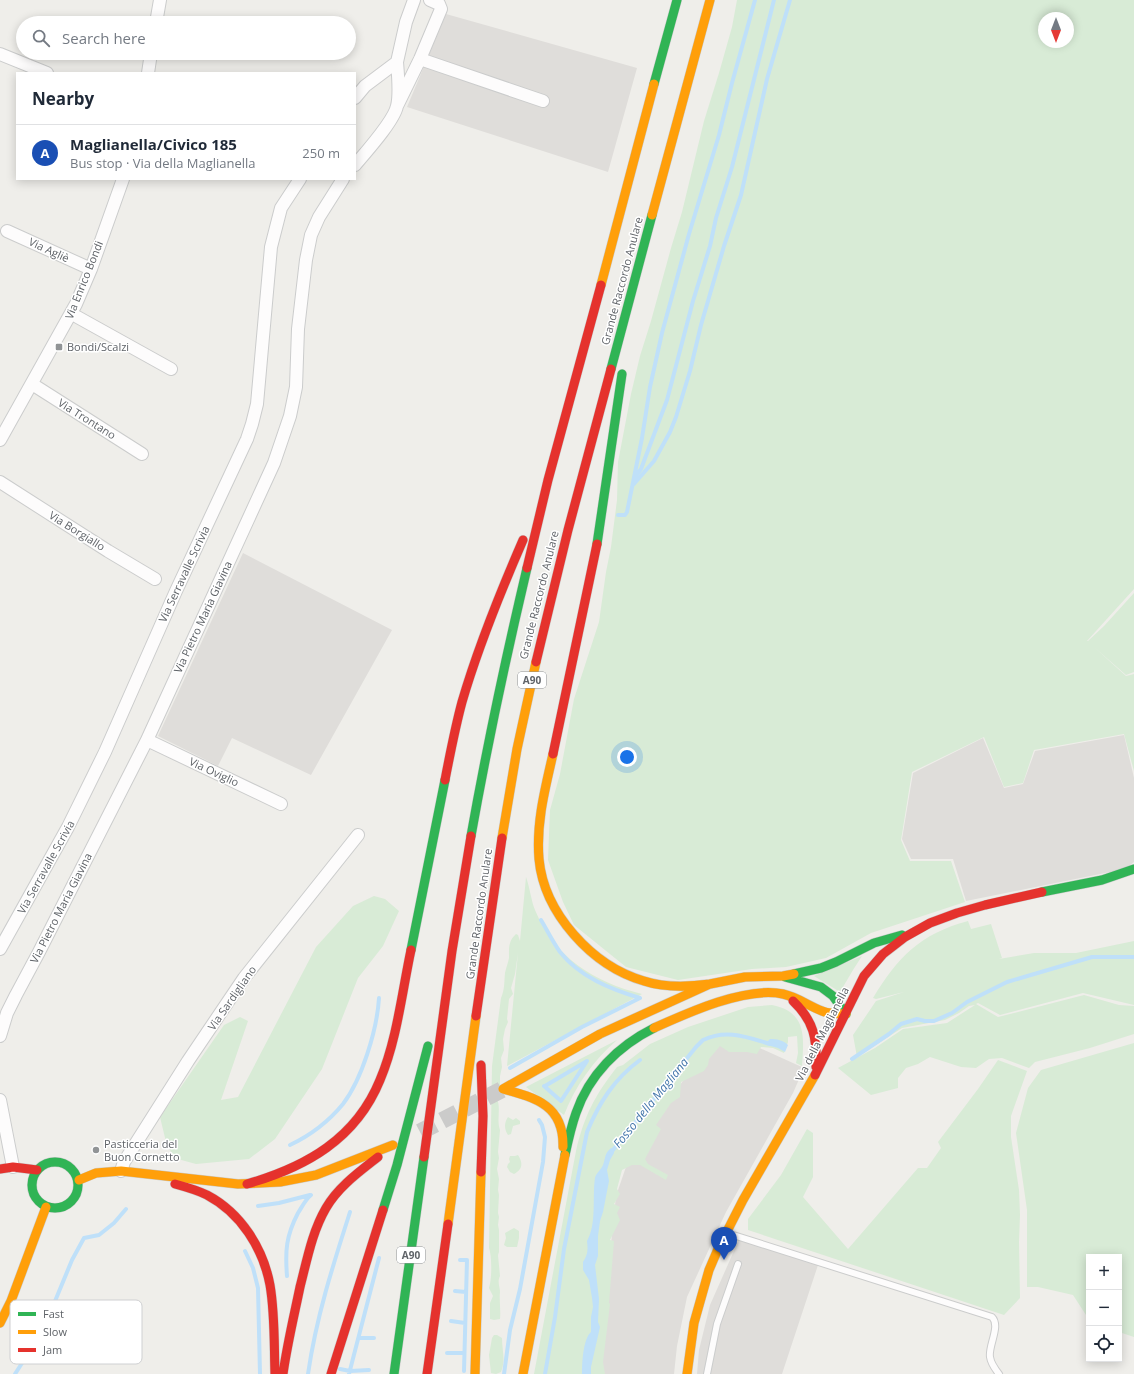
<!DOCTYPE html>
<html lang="en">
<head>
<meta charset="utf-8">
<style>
	body { margin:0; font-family:"Open Sans",sans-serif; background:#f6f6f7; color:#1f2937 }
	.controls { position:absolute; right:12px; bottom:12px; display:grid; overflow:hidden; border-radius:0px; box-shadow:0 2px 10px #0003 }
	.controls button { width:36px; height:36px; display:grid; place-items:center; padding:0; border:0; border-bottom:1px solid #e0e1e3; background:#fff; color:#1f2937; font:20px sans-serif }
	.compass { position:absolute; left:1038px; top:12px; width:36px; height:36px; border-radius:50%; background:#fff; box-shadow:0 2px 10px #0003; rotate:180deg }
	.you { position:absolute; left:627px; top:757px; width:14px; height:14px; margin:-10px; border:3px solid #fff; border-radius:50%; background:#1a73e8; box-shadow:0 0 0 6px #1a73e833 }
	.badge { display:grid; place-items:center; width:26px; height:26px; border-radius:50%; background:#111827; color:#fff; font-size:13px; font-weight:700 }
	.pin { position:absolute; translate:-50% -33px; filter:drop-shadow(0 1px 2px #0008) }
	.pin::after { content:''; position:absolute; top:21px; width:14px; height:12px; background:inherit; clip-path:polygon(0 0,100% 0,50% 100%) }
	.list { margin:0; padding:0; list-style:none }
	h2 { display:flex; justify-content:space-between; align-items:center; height:52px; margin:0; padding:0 16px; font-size:17px }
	h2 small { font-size:13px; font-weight:400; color:#747a83 }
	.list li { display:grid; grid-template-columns:26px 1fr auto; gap:12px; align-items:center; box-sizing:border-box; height:56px; padding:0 16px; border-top:1px solid #e0e1e3 }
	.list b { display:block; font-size:15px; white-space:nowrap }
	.list p { margin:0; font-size:13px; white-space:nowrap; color:#747a83 }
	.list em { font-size:13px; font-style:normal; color:#747a83 }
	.icon { flex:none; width:22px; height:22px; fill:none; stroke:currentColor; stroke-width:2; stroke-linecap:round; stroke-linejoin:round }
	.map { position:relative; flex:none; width:1134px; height:1374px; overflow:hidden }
	.search { position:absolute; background:#fff; box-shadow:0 2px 10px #0003; left:16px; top:16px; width:340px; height:44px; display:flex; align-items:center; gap:10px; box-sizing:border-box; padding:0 14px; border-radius:22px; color:#747a83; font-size:15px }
	.panel { position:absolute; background:#fff; box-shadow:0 2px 10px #0003; left:16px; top:72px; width:340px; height:108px; border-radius:0px }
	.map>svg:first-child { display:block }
	.industrial { fill:#dfddda }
	.green { fill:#d8ebd6; fill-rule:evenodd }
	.water { fill:#bfe0f9 }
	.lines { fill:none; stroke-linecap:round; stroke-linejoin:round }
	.stream { stroke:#bfe0f9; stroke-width:4 }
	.secondary-tunnel { stroke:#cbcbca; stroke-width:17; stroke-dasharray:17 8; stroke-linecap:butt }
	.lane-casing { stroke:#cbcccc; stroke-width:8 }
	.street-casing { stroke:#cbcccc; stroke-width:14 }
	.fast-casing { stroke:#cacacb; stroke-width:10 }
	.slow-casing { stroke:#cacacb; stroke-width:10 }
	.jam-casing { stroke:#cacacb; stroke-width:10 }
	.lane { stroke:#fdfcfc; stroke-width:6 }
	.street { stroke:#fdfcfc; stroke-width:12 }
	.fast { stroke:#30b455; stroke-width:9 }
	.slow { stroke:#ff9f0a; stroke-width:9 }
	.jam { stroke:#e5322d; stroke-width:9 }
	.poi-dot { fill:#919496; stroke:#fff; stroke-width:1.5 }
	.labels { text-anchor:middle; stroke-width:3; stroke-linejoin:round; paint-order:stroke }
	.shield { fill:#fff; stroke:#8f9295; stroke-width:1 }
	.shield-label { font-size:10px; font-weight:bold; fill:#5f6368 }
	.street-label { font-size:11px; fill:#5f6368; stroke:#fff }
	.poi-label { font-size:11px; fill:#5f6368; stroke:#fff; text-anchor:start }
	.water-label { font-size:12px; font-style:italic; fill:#4174aa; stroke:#fff }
	.key { fill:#fff; stroke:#cfd0d2; stroke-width:1 }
	.key-label { font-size:11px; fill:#5f6368 }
</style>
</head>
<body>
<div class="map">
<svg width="1134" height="1374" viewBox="0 0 1134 1374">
	<rect width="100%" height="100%" fill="#efeeea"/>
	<path class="industrial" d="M446 14 637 68 608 172 407 107Z
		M243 553 392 630 311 775 232 738 218 766 158 736Z
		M1124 735 1134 778V862L1125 869 966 901 953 859H911L902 839 913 773 983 738 1004 788 1023 784 1035 751Z
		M719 1040 753 1045 804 1068 793 1093 726 1212 687 1297 677 1346 674 1374H600L608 1273 616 1196 627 1164 705 1048Z
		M741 1235 819 1262 782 1374H697L699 1350 710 1305Z"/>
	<path class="green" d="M737 0H1134V589L1087 641H1088L1104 626 1134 593V672L1126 675 1094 647 1126 676 1134 674V771L1124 734 1034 750 1023 783 1004 787 984 737 912 772 901 840 910 861H951L965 902 871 933 826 958 786 967 752 969 678 980 626 967 574 925 563 902 548 860 550 810 560 774 574 699 599 622 606 572 611 547 617 500 618 462 631 394 640 356 651 321 671 248 682 212 704 121 719 73 732 27ZM1044 18H1068V42H1044Z
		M526 877C530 888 531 900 535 910 555 958 594 982 642 994L507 1066 518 953 515 974 511 988 513 994 509 999 507 1019 508 1022 505 1029 503 1039 504 1050 501 1058 502 1067 500 1076V1085L496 1097C502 1107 496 1119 500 1130L498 1152 499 1158 497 1169 499 1179 498 1190 499 1195 498 1213 499 1217 498 1225 499 1230V1252L498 1255 500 1276C497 1282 500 1287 500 1292 499 1301 501 1310 500 1319L494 1320 490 1319V1303L493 1296 489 1288C492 1279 492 1256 489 1248L492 1066 501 998C505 989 504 982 505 973 506 968 508 963 509 958 509 949 508 941 516 934L518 935 520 941Z
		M374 896 385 899 399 911 383 946 358 978 322 1069 275 1139 249 1159 196 1164 174 1158 166 1142 160 1117 224 1025 240 1017 248 1021 221 1100 238 1097 316 947 353 906Z
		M968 921 971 929 991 924 1002 958 999 959 1034 953H1076L1134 941V1005L1083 993 1000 1015 978 1003 976 1004 998 1017 1084 995 1119 1005 1134 1006V1034L1090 1048 1035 1062 1029 1068 1002 1058 989 1059 976 1068 961 1067 930 1057 918 1064 906 1068 898 1078V1088L871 1095 838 1068 875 1048 903 1029 947 1023 975 1005 969 1006 959 1013 945 1020 902 1028 857 1057 853 1035 876 1001 904 992 876 999 873 998C898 957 920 934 968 921Z
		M862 956 853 970 840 992 814 976Z
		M772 1005C807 1012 804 1037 802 1066L796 1063 798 1053 797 1036 788 1037V1042L784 1053 773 1048 761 1047 757 1054 747 1052H729L720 1046 709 1059 708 1065 704 1071 681 1082 680 1097 671 1103 656 1125 661 1129 645 1159 648 1164 668 1175 666 1180 640 1165H632L622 1170 617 1189 620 1194 614 1204 620 1207 617 1213 620 1220 610 1240 614 1241 609 1303 610 1304 603 1362 605 1374H534L576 1151C584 1116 595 1095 617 1067L623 1065 650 1044 688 1027 748 1007Z
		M617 1040C593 1061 576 1085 564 1115L526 1087Z
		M1134 1043V1337L1119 1332V1257H1089V1317L1086 1315 1073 1295 1038 1287H1027V1210L1016 1133 1028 1088 1041 1070Z
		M998 1060 1027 1071 1011 1116V1137L1019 1190 1020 1215 1019 1242 1020 1298 1004 1315 748 1230V1219L781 1175 807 1129 813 1133V1177L803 1197 848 1249 918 1168H927L941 1148 938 1142 978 1089Z
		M508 1117 513 1120 516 1118 520 1121V1124L513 1126 511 1134 508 1135C504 1129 504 1123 508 1117Z
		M518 1155C523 1163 523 1169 514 1174L510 1172 507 1167 508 1164 510 1162 509 1159 510 1156H515Z
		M514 1228 519 1231V1238L517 1247H507L504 1245 506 1238 505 1233Z
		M494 1335H497L502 1338C502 1351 506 1360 501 1372L496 1374 491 1373 489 1355 492 1338Z"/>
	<path class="water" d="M770 1039C777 1039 783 1040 788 1045L785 1052 778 1048 767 1045 765 1044Z
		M611 1148 614 1150V1153L610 1160 607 1170 609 1181 603 1212 600 1221 598 1236V1256L595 1265 599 1299 598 1322 600 1327 591 1367V1374H582C582 1363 583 1339 591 1332V1317L593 1307 592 1298 589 1280 583 1270V1262C588 1254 588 1250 587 1241 597 1223 592 1198 595 1178 596 1173 601 1170 603 1165 606 1157 604 1154 611 1148Z"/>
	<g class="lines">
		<path class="stream" d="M635 477 641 469 667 400 693 301 710 246 716 218 732 167 774 0
			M633 485 654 461 670 432 676 417 690 371 701 325 724 246 741 195 767 79 790 0
			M618 515H625L627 512 642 438 650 387 662 333 689 234 719 135 732 83 755 0
			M852 1059 889 1034 901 1024 917 1019 925 1021H934L952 1013 967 1002 1007 982 1092 957H1134
			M510 1068 582 1027 640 998C610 989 580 977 560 952 553 942 547 930 541 920
			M544 1086 561 1101 587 1061 545 1086
			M290 1145C309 1136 329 1121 343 1104 362 1079 377 1030 379 998
			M611 1153 613 1150 696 1047 703 1040C727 1029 746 1037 770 1044
			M258 1206 279 1203 310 1195
			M245 1251 253 1268 258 1288 260 1374
			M460 1260H467L464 1371
			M287 1276C285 1251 286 1236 298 1213 302 1207 305 1200 311 1195
			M455 1291 466 1292
			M451 1321 465 1323
			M359 1338H374
			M447 1353H464
			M340 1369 350 1371 369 1370
			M15 1374 24 1360 53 1306 72 1260 84 1238 99 1235 114 1223 126 1209
			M308 1374C316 1318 333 1265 350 1212
			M349 1374 379 1258
			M504 1374 510 1330 520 1289 543 1162 545 1137 542 1125 539 1120
			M545 1374 555 1317 564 1249 587 1132C599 1103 614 1079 640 1060"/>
		<path class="secondary-tunnel" d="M420 1132 503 1089"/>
		<defs>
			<path id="lane" d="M727 1233 992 1317C1001 1326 988 1346 990 1357 991 1364 995 1369 999 1374
				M707 1374 717 1324 738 1264"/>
			<path id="street" d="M156 23 160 0
				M0 54 47 73
				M420 59 543 101
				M148 73 151 53
				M355 98 365 86 397 62 406 22 414 0
				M397 106 420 59 441 9 439 4 430 0
				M355 165C366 152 394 121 397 106 400 95 398 74 397 62
				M7 231 91 269
				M72 314 171 369
				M32 384 142 454
				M0 440 76 304 91 269 123 179
				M0 482 108 551 155 579
				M147 740 281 804
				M0 949 68 827 105 752 176 591 247 439 252 424 257 404 271 247 281 208 300 179
				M0 1036 7 1013 16 995 39 952 147 740 274 463 290 416 296 387 298 329 306 260 311 235 319 217 343 179
				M0 1100 13 1167
				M121 1171 124 1162 188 1061 244 978 358 835"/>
			<path id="fast" d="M654 84 677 0
				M611 369 652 215
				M597 544 622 374
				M471 836C487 746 506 657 527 568
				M1042 892 1102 880 1134 869
				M411 950 445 780
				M794 974 821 968 836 962 874 943 902 935
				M785 977 821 987 833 996 846 1014
				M565 1155C568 1141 571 1127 576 1113 589 1075 618 1046 654 1028
				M32 1185a23 23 0 1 1 46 0a23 23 0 1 1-46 0Z
				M383 1210 397 1165 428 1046
				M394 1374 424 1157"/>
			<path id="slow" d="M652 215 710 0
				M601 285 654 84
				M553 754C545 789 536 823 539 859 544 913 592 966 644 981 665 988 688 987 710 984
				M502 838 517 749 536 662
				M654 1028C687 1013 746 986 783 994 797 997 809 1006 822 1011 829 1014 838 1014 846 1014
				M503 1089 600 1034 710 984 745 977 783 976 794 974
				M503 1089C537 1098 564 1106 563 1147
				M79 1180 96 1173 121 1171 238 1184 280 1182 316 1175 393 1145
				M448 1224 476 1016
				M0 1323 11 1301 46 1207
				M475 1374 481 1172
				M523 1374 565 1155
				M687 1374 694 1323 709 1270 718 1249 743 1200 815 1075"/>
			<path id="jam" d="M527 568 548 480 601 285
				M536 662 568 530 611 369
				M553 754 597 544
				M445 780C450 754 455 728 462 702 478 647 500 593 523 540
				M793 1001C814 1021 817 1038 816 1067
				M476 1016 502 838
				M481 1065 483 1116 481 1172
				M815 1075 864 976 883 954 905 937 930 923 957 913 985 905 1042 892
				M424 1157 452 951 471 836
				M0 1169 13 1167 37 1170
				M175 1184C186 1187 197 1190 207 1195 241 1213 263 1248 270 1285 275 1314 274 1344 275 1374
				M247 1184C306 1167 356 1139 380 1080 397 1040 402 992 411 950
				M283 1374C287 1345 294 1316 300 1287 307 1260 312 1232 326 1208 338 1187 359 1172 378 1157
				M331 1374 383 1210
				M427 1374 448 1224"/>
		</defs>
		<use href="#lane" class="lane-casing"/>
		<use href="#street" class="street-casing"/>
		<use href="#fast" class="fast-casing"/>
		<use href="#slow" class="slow-casing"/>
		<use href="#jam" class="jam-casing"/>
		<use href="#lane" class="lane"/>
		<use href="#street" class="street"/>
		<use href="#fast" class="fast"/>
		<use href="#slow" class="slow"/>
		<use href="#jam" class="jam"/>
	</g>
	<g class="poi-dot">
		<rect x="55" y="343" width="8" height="8" rx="2"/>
		<circle cx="96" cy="1150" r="4"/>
	</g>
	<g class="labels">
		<g class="shield">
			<rect x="518" y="672" width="28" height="16" rx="3"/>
			<rect x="397" y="1247" width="28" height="16" rx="3"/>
		</g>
		<g class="shield-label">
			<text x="532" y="684">A90</text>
			<text x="411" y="1259">A90</text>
		</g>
		<g class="street-label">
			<text transform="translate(49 250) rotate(25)" y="4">Via Agliè</text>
			<text transform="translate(84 280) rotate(-68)" y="4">Via Enrico Bondi</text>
			<text transform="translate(622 281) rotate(-75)" y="4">Grande Raccordo Anulare</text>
			<text transform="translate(87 419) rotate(32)" y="4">Via Trontano</text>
			<text transform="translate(77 531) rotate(32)" y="4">Via Borgiallo</text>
			<text transform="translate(184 574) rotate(-65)" y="4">Via Serravalle Scrivia</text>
			<text transform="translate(539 595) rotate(-76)" y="4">Grande Raccordo Anulare</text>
			<text transform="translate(203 617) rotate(-65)" y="4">Via Pietro Maria Giavina</text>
			<text transform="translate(214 772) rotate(25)" y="4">Via Oviglio</text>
			<text transform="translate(46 867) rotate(-61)" y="4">Via Serravalle Scrivia</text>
			<text transform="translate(61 908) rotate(-63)" y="4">Via Pietro Maria Giavina</text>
			<text transform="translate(479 914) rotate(-82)" y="4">Grande Raccordo Anulare</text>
			<text transform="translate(232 998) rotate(-55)" y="4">Via Sardigliano</text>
			<text transform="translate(822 1034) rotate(-63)" y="4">Via della Maglianella</text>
		</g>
		<g class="poi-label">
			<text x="67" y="351">Bondi/Scalzi</text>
			<text x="104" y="1148">Pasticceria del<tspan x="104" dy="13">Buon Cornetto</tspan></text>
		</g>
		<g class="water-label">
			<text transform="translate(651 1103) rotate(-51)" y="4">Fosso della Magliana</text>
		</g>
	</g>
	<rect x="10" y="1300" width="132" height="64" rx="6" class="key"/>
	<rect x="18" y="1312" width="18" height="4" fill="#30b455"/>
	<rect x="18" y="1330" width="18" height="4" fill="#ff9f0a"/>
	<rect x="18" y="1348" width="18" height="4" fill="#e5322d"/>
	<g class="key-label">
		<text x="43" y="1318">Fast</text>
		<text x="43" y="1336">Slow</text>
		<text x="43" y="1354">Jam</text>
	</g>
</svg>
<div class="controls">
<button>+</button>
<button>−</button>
<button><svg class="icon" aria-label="locate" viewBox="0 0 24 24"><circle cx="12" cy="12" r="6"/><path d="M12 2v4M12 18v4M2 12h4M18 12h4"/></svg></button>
</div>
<svg class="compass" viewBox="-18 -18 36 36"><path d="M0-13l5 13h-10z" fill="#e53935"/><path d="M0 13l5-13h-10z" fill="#747a83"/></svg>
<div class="you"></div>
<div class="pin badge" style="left:724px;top:1260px;background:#1a4fb4">A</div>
<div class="search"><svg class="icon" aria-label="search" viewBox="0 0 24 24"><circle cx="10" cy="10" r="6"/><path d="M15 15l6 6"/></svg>Search here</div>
<section class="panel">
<h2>Nearby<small></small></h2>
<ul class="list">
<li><span class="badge" style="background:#1a4fb4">A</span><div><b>Maglianella/Civico 185</b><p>Bus stop · Via della Maglianella</p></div><em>250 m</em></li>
</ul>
</section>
</div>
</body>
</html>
